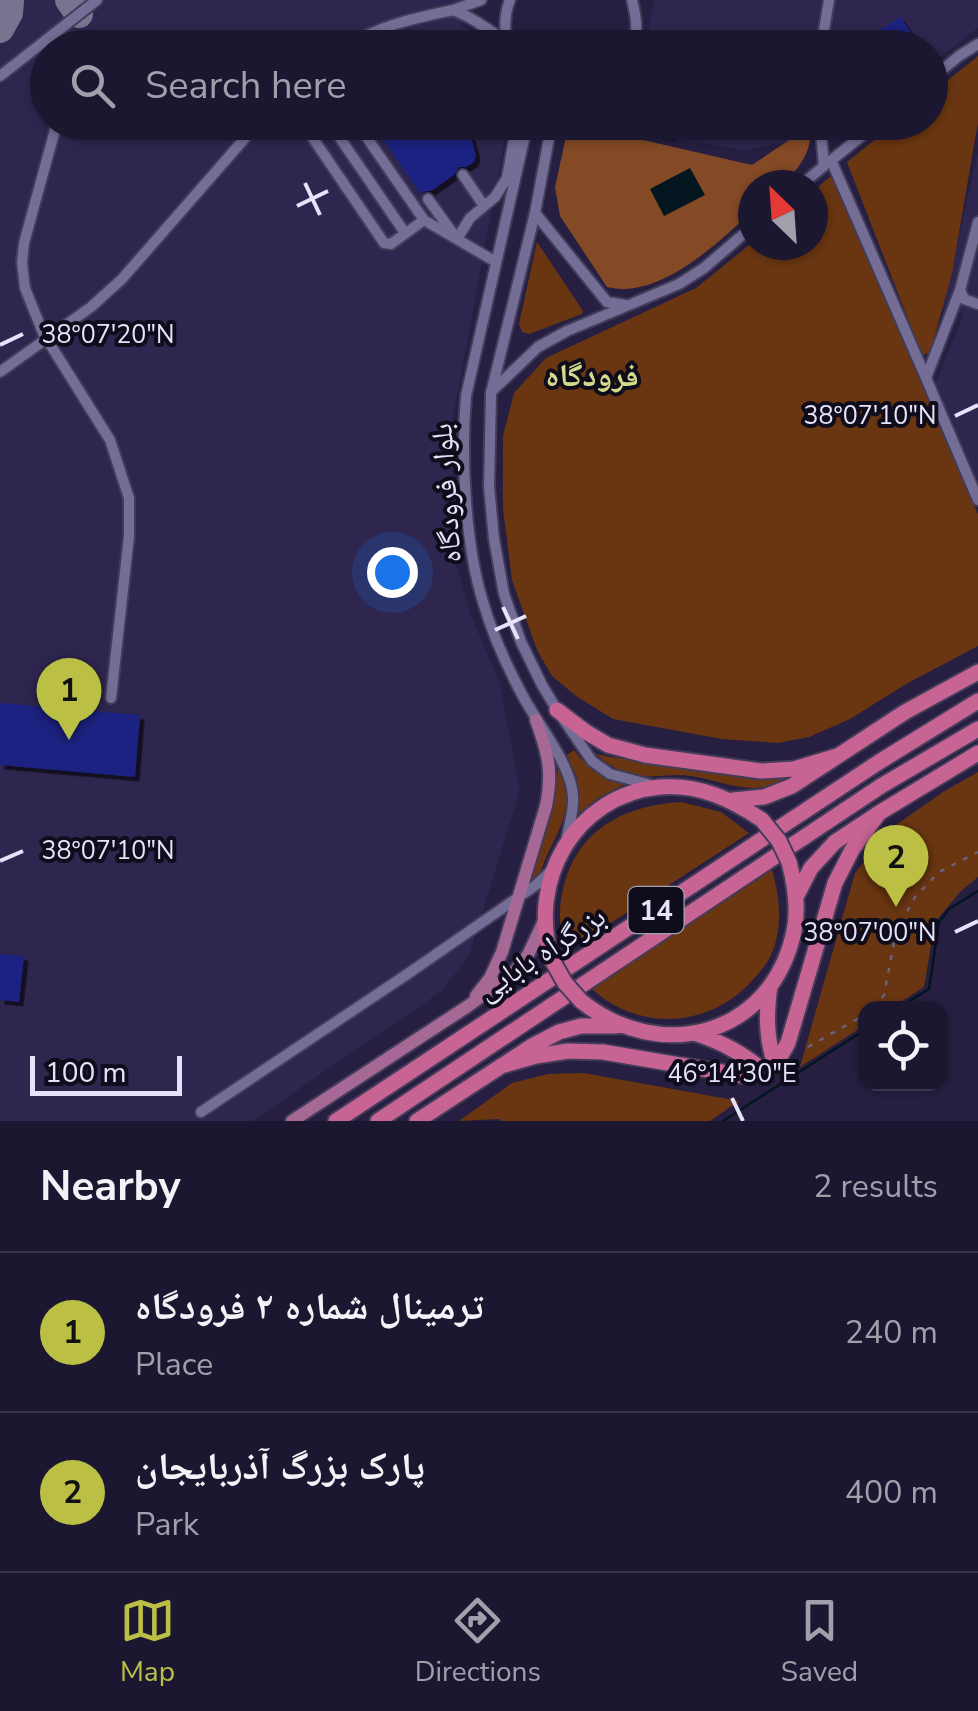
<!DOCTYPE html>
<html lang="en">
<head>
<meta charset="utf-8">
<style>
	body { margin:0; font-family:"Nunito Sans","Noto Naskh Arabic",sans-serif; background:#252039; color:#f1f3f6 }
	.controls { position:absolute; right:30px; bottom:30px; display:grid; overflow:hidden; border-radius:20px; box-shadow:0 2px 8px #0004 }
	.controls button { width:90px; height:90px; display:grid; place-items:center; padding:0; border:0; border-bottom:2px solid #3a364d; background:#1c1731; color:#f1f3f6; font:50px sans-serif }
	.compass { position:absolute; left:738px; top:170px; width:90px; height:90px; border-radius:50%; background:#1c1731; box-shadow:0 2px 8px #0004; rotate:335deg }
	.scale { position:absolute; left:30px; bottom:25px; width:152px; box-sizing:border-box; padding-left:10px; border:5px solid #e5e2f9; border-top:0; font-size:28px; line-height:35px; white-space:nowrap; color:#e5e2f9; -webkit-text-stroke:8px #0f0c1b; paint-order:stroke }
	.you { position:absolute; left:392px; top:572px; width:35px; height:35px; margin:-25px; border:8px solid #fff; border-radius:50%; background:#1a73e8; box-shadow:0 0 0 15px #1a73e833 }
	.badge { display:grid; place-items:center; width:65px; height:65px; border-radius:50%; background:#bbc045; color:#111; font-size:32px; font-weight:700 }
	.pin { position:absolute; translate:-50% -82px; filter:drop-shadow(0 2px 5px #0008) }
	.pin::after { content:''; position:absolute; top:52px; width:35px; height:30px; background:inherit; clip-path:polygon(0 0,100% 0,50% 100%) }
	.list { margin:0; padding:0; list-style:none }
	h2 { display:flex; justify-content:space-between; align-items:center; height:130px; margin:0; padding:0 40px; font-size:42px }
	h2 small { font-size:32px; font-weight:400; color:#a09fab }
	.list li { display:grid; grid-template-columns:65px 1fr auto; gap:30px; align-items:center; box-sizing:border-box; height:160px; padding:0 40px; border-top:2px solid #3a364d }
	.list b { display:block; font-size:38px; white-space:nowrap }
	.list p { margin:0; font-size:32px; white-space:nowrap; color:#a09fab }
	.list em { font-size:32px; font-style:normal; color:#a09fab }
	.icon { flex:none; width:55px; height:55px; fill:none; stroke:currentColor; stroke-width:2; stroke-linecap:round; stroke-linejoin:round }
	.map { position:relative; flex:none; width:978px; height:1121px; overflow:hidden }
	.search { position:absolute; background:#1c1731; box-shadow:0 2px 8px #0004; left:30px; right:30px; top:30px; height:110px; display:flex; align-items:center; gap:25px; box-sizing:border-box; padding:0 35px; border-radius:55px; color:#a09fab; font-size:38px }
	.sheet { height:450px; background:#1c1731 }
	nav { display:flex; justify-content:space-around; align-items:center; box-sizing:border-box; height:140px; border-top:2px solid #3a364d; background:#1c1731; font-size:28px; color:#a09fab }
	nav a { display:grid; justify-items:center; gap:5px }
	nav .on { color:#bbc045 }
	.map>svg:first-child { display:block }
	.built { fill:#2f264f }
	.green { fill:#6a3611 }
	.forest { fill:#834a25 }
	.water { fill:#03151e }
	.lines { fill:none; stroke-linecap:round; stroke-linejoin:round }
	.stream { stroke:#03151e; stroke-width:2.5 }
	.taxiway { stroke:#787490; stroke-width:28 }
	.building { fill:#1d2381; filter:url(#shadow) }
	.minor-casing { stroke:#433c59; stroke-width:14 }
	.major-casing { stroke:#433c59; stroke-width:16 }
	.highway-casing { stroke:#433c59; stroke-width:19 }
	.path { stroke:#686280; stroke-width:2.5; stroke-dasharray:5 8; stroke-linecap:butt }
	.minor { stroke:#746e96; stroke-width:10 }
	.major { stroke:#a66895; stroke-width:12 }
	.highway { stroke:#c76494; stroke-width:15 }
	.highway-bridge-casing { stroke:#433c59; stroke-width:19; stroke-linecap:butt }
	.highway-bridge { stroke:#c76494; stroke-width:15 }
	.ticks { fill:none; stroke:#e5e2f9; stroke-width:4 }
	.labels { text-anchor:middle; stroke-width:8; stroke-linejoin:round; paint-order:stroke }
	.shield { fill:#0f0c1b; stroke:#a5a2b6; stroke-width:2.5 }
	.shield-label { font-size:28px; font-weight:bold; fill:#e5e2f9 }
	.street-label { font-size:30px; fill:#e5e2f9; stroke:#0f0c1b }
	.neighbourhood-label { font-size:32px; font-weight:bold; fill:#d4da8c; stroke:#0f0c1b }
	.ticks-label { font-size:25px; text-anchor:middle; fill:#e5e2f9; stroke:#0f0c1b; stroke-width:8; stroke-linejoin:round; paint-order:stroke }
</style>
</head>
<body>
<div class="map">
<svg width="978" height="1121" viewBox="0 0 978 1121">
	<defs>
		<filter id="shadow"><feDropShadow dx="4.5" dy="4.5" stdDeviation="0" flood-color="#0009"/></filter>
	</defs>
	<rect width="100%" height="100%" fill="#261f41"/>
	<path class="built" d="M0 0H475L461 25 500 47 48 48V122L508 123 451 428 455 558 470 613 499 681 520 790 470 953 443 990 252 1121H0Z
		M655 0H978V28L931 64 930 48H644Z
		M585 123H853L843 130 745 150Z
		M978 152V485L935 384 964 314 942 310Z"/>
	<path class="green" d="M978 56V122L952 273 930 353 922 355 847 162 896 123 930 122 931 94Z
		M831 176 978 514V646L906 684 850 719 809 737 778 743 722 739 613 719 576 696 552 676 537 650 512 580 503 509V436L514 393 546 358 696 288 753 242V245H813V191Z
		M537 242 583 311 582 314 529 334 522 332 519 324Z
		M588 747 596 754 611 757 745 776 791 777C753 799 729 782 691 776 672 773 653 779 635 775 617 772 600 759 588 747Z
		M574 750C588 768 602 780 625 784L598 798 578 814 577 778 567 755Z
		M558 769C574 802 564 821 549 851 540 869 545 870 528 883L552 809Z
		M978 772V877L960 892 935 922 924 987 891 1008H866L865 1025 800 1067 855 873 890 829 943 792Z
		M681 802 721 812 749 833 566 952C564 940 559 926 560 913 564 841 612 806 681 802Z
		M772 870C780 897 783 929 771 955 766 966 755 978 747 986 704 1029 635 1030 591 988Z
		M584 1073 739 1101 710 1121H502L499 1119 459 1121 512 1083 548 1074Z"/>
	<path class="forest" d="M569 123 752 165 810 126C813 152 799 168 782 185H753V211C717 243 660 300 607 287L560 216 555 187Z"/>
	<path class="water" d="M690 168 705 195 664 216 650 189Z"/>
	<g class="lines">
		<path class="stream" d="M898 1008 929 989 939 922 949 909 978 891
			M723 1121 866 1029"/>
		<path class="taxiway" d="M69 0 79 14
			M0 29 9 13 10 0"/>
	</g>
	<path class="building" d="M900 17 914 37 898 48H854Z
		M371 122H467L476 155 474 162 466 167H459L454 175 431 191H426L421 194Z
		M655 122H689L686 133 672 130 670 137 654 133Z
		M0 703 140 715 135 777 0 765Z
		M0 954 24 956 19 1002 0 1000Z"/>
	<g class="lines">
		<defs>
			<path id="minor" d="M481 0 453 10C474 17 488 31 507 41
				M632 0C636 16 639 32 632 48
				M507 43C504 28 504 15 510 0
				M344 48C377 26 415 18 453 10
				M821 48 829 0
				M0 76 97 0
				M930 80 959 56 978 44
				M63 122 55 130 24 243 22 263 25 288 43 333 110 440 129 498V536L111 698
				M302 122 384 243 391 244 424 220
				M329 122 405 233
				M356 122 424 220 496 262
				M528 122 466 396C461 456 465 544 483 602 493 636 508 669 525 700 540 727 571 765 573 796 574 811 569 826 566 841
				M552 122 535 213 491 393 489 487 494 539 504 594 521 642 542 685 557 710 592 761 610 774 655 786
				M831 160 926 378
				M829 162 879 122
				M463 175 484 206
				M801 185 824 166 820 122
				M428 199 457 239 470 218 495 197 507 178 517 122
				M535 213 607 302 626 305
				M978 222 960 290 964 299 978 304
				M960 290 926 378 978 500
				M0 372 91 307 122 279 259 122
				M491 392 538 347 567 331 679 284 704 268 753 226
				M201 1112 409 973 536 885 553 869"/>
			<path id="major" d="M476 996 490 978 502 952 546 806C553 771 548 753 536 720
				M292 1121 468 1006 512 974 528 955 544 921"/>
			<path id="highway" d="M557 710 586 732 608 745 645 755 761 771 794 769 837 756
				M733 800 764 797 792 786 905 712 978 672
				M797 895 811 868 835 842 879 813 978 753
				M552 960C527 882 574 795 660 787 699 784 731 799 762 820
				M770 986C766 1015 766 1037 775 1065
				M581 1001C661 1065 772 1036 794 931 799 908 795 885 789 862
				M697 1034C724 1043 743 1054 765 1072
				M501 1066 536 1056 568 1051 603 1052 745 1076C772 1071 775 1066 788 1043L835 883 852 850 879 813
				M336 1121 879 762 978 701
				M378 1121 881 786 978 729
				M417 1121 532 1046 559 1032 581 1026H616"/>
		</defs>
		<use href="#minor" class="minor-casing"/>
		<use href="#major" class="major-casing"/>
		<use href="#highway" class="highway-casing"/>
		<path class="path" d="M874 1008 884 995 896 932 915 897 939 872 978 852
			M808 1047 866 1014"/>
		<use href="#minor" class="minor"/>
		<use href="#major" class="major"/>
		<use href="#highway" class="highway"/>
		<defs>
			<path id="highway-bridge" d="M762 820 779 841 789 862
				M552 960 565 983 581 1001"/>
		</defs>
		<use href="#highway-bridge" class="highway-bridge-casing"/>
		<use href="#highway-bridge" class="highway-bridge"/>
	</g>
	<path class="ticks" d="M305 183 320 215M297 206 328 191M0 345 23 334M955 416 978 405M503 607 518 639M495 630 526 616M0 861 23 851M955 932 978 921M732 1098 743 1121"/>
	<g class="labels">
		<rect class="shield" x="628.5" y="887" width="55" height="46" rx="8"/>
		<g class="shield-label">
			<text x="656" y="920">14</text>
		</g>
		<g class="street-label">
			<text transform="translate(446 493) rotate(-94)" y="10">بلوار فرودگاه</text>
			<text transform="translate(541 953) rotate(-33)" y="10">بزرگراه بابایی</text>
		</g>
		<g class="neighbourhood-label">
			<text x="592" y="386">فرودگاه</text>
		</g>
	</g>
	<g class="ticks-label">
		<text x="108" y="343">38°07'20"N</text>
		<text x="870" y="424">38°07'10"N</text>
		<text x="108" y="859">38°07'10"N</text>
		<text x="870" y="941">38°07'00"N</text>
		<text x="732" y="1082">46°14'30"E</text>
	</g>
</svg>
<div class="controls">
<button><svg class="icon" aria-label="locate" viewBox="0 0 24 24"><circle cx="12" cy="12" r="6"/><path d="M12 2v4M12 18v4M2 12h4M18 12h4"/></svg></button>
</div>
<svg class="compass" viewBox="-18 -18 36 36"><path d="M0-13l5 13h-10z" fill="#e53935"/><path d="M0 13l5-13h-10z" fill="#a09fab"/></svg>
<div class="scale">100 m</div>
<div class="you"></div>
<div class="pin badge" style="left:69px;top:740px">1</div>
<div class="pin badge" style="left:896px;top:907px">2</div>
<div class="search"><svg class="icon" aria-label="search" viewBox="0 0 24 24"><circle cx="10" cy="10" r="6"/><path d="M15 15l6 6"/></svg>Search here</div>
</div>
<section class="sheet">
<h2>Nearby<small>2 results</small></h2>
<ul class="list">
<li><span class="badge">1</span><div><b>ترمينال شماره ۲ فرودگاه</b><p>Place</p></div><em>240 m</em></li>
<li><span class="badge">2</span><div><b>پارک بزرگ آذربایجان</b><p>Park</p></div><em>400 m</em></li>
</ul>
</section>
<nav>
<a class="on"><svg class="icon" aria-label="map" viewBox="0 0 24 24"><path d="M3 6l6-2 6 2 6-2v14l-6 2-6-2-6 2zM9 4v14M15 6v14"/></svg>Map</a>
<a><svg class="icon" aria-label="directions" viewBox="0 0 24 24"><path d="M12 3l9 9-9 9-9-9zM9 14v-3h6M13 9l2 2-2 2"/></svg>Directions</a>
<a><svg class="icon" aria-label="saved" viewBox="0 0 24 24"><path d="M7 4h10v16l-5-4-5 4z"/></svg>Saved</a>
</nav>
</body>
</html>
